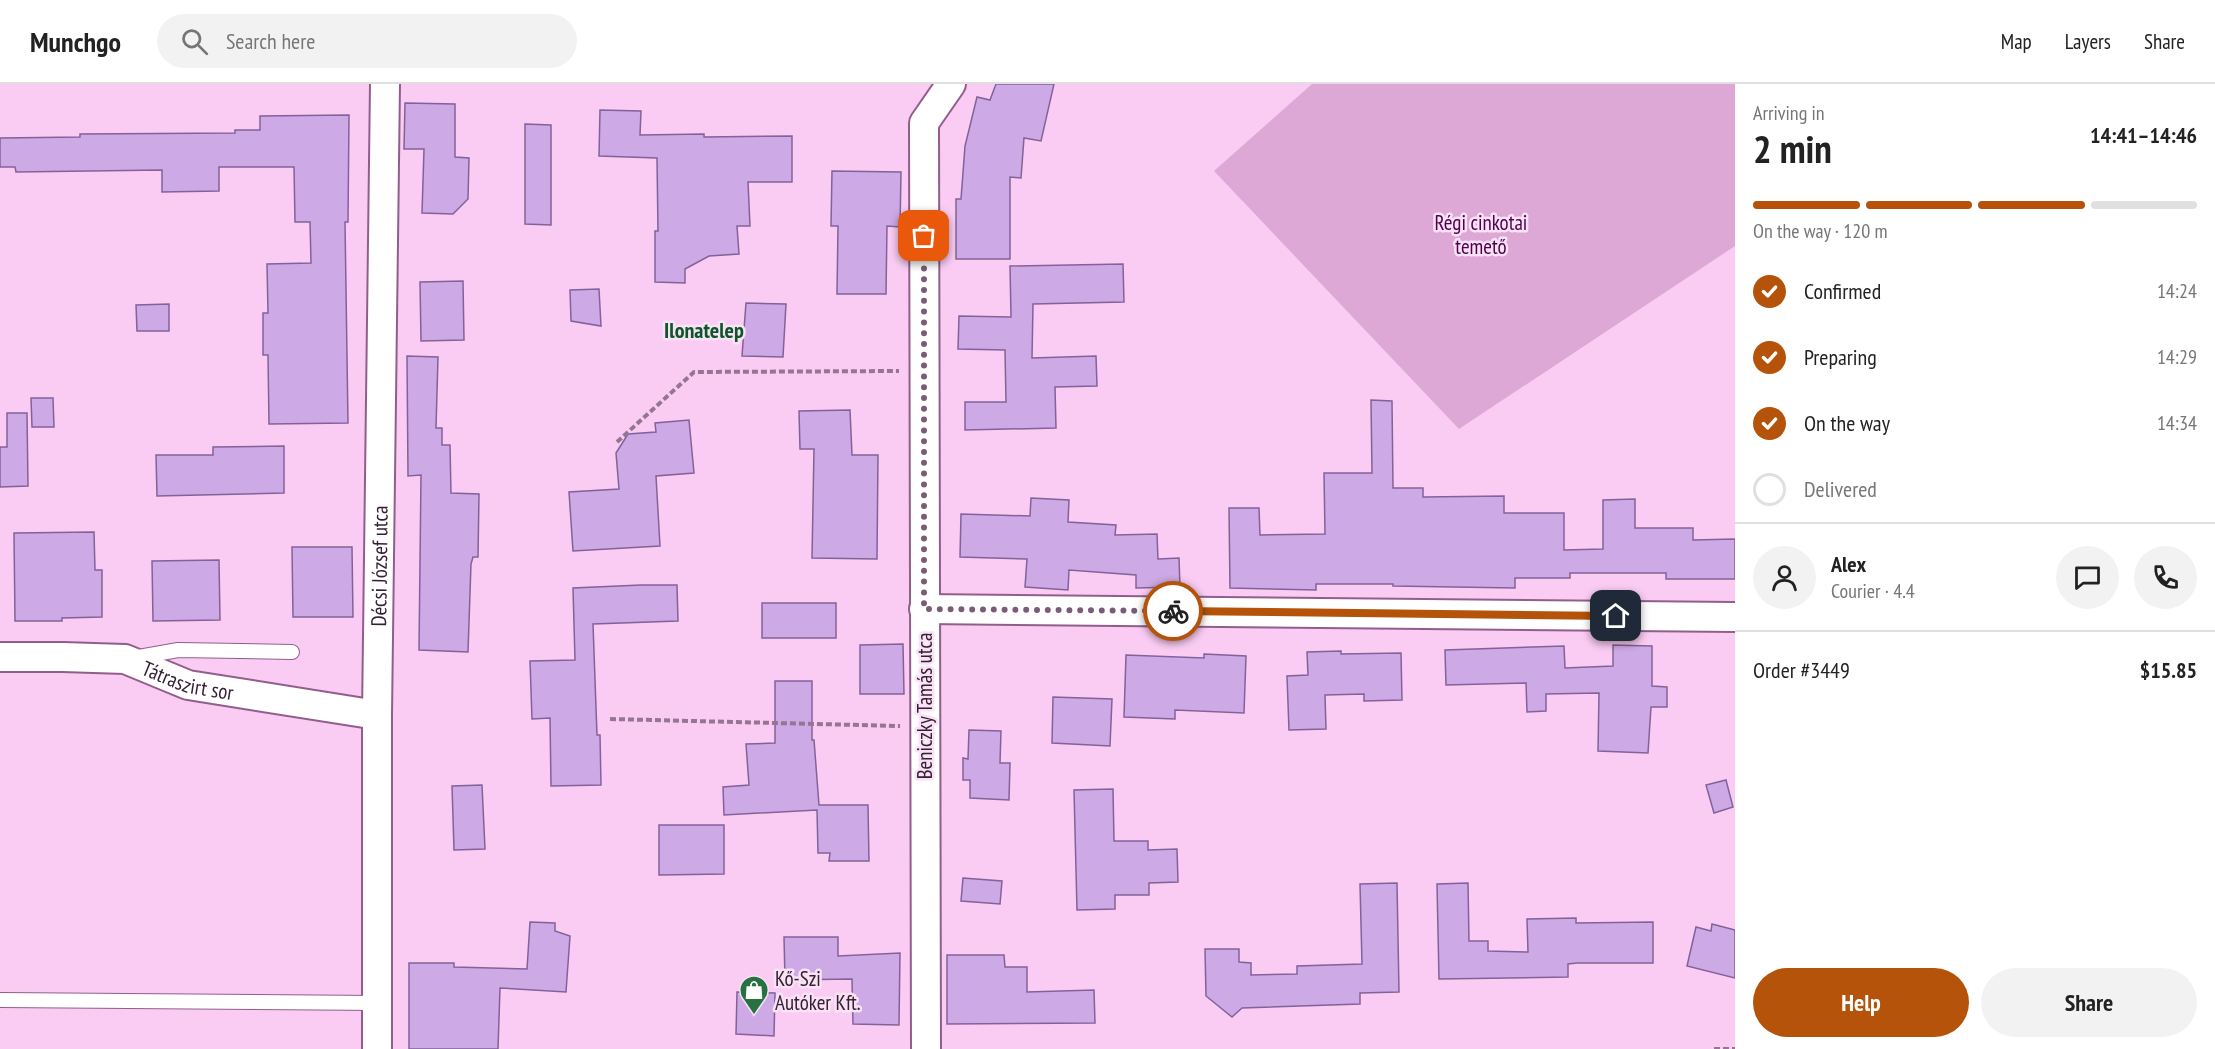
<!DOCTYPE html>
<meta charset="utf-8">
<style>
:root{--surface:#fff;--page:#f2f2f2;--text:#222;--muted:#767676;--line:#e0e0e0;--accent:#b45309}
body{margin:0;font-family:"PT Sans Narrow",sans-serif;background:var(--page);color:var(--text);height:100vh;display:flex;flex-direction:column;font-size:22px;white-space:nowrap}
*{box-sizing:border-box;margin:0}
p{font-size:20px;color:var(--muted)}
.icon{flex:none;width:33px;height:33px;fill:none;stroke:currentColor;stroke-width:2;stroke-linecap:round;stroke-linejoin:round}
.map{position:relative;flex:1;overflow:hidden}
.panel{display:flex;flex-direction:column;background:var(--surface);width:480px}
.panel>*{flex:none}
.pin{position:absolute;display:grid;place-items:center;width:51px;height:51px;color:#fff;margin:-26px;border-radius:12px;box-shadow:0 3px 9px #0006}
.courier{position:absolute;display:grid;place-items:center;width:60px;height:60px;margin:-30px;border:4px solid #b45309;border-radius:50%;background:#fff;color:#222;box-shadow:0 2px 8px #0007}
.headline em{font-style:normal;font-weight:800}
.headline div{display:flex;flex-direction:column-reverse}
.headline{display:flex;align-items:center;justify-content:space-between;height:102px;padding:0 18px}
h1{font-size:39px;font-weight:800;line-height:45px}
.bar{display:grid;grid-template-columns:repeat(4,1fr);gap:9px 6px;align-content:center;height:72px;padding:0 18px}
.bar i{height:8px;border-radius:4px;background:var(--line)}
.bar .active{background:var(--accent)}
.bar p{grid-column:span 4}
.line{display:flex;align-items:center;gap:15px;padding:0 18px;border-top:2px solid var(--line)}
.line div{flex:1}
.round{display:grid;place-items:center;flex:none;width:63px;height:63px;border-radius:32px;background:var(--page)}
ol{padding:0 18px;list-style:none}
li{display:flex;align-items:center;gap:18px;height:66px}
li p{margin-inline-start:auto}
li .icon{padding:6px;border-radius:50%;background:var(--accent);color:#fff;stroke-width:4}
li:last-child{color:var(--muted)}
li i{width:33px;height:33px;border:3px solid var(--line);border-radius:50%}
.primary-button{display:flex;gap:12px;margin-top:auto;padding:12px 18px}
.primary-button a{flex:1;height:69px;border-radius:36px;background:var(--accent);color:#fff;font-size:24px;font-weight:800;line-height:69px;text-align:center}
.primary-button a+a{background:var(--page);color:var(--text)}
header{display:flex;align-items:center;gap:36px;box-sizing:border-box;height:84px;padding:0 30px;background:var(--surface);border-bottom:2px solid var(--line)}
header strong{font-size:28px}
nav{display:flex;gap:33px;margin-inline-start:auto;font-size:21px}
.search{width:420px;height:54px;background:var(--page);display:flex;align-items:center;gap:15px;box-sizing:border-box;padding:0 21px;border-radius:33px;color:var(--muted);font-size:22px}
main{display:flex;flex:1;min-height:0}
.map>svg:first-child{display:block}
.green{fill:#dda7d6}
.building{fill:#cda9e5;stroke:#836299;stroke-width:1.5}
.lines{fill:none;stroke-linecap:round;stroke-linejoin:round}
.lane-casing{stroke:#915e8b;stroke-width:16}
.street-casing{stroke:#915e8b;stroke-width:32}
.path{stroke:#967592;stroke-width:4;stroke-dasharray:6 3;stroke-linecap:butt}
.lane{stroke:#fff;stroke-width:14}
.street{stroke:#fff;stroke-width:28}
.done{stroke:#7a5c76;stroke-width:6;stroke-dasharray:0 10.8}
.route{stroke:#b45309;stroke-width:8}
.labels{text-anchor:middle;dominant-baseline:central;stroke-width:5;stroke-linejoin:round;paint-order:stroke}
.park-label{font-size:21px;fill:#50004c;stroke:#f9e2f6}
.street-label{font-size:21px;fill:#352033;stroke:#f9e2f6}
.poi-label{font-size:21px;fill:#352033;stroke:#f9e2f6;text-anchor:start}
.neighbourhood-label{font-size:22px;font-weight:bold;fill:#0c5629;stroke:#f9e2f6}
</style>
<header>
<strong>Munchgo</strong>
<div class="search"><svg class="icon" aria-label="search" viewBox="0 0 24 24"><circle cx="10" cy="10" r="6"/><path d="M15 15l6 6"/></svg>Search here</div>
<nav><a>Map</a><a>Layers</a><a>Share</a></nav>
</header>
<main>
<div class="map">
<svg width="1735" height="965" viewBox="0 0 1735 965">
<rect width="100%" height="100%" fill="#faccf3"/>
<path class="green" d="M 1312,0 L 1735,0 L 1735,162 L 1459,345 L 1214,87 Z"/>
<g class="building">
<path d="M 996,0 L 1054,0 L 1041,57 L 1024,54 L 1021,94 L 1010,93 L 1010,175 L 956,175 L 956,115 L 961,115 L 965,62 L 977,13 L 990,16 Z"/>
<path d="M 405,19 L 455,20 L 455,73 L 469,74 L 468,115 L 453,130 L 422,129 L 424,65 L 404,65 Z"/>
<path d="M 600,26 L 641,27 L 640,51 L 704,50 L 704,53 L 792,52 L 792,98 L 748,98 L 750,142 L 737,142 L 739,170 L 709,172 L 685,185 L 685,199 L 655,198 L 655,147 L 658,147 L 657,74 L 599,72 Z"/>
<path d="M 349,31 L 348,138 L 345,138 L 348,339 L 269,340 L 268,271 L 263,271 L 263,229 L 268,229 L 267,180 L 311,179 L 310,138 L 295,138 L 294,83 L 219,83 L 219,107 L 162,108 L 162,86 L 16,88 L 15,83 L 0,83 L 0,54 L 80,53 L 80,50 L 235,49 L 235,46 L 260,46 L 260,32 Z"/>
<path d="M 525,40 L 551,41 L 551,141 L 525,140 Z"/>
<path d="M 832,87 L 901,88 L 900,143 L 887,142 L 886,210 L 837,210 L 838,142 L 831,142 Z"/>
<path d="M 1123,180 L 1124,218 L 1033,220 L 1032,274 L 1096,272 L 1097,302 L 1055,303 L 1056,344 L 965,346 L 965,318 L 1006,318 L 1005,266 L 958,265 L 959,232 L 1011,233 L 1010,182 Z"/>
<path d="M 463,197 L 464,256 L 421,257 L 420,198 Z"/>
<path d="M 599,205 L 601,242 L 571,237 L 570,206 Z"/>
<path d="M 746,219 L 786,220 L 783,273 L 742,272 Z"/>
<path d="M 169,220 L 169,247 L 137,247 L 136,221 Z"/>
<path d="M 407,272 L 438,273 L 436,344 L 442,344 L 442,361 L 450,361 L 451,409 L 479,410 L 478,473 L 473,473 L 471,480 L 468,568 L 419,566 L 421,391 L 408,392 Z"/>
<path d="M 31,314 L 53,314 L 54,343 L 32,343 Z"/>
<path d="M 1371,316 L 1392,317 L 1393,404 L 1423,404 L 1423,413 L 1504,412 L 1504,429 L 1564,429 L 1564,466 L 1603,465 L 1603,416 L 1635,415 L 1635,444 L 1693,444 L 1693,456 L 1735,455 L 1735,495 L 1666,495 L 1666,489 L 1570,489 L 1570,494 L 1515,494 L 1515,504 L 1393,502 L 1393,500 L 1316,500 L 1316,506 L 1230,504 L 1229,424 L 1259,424 L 1260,451 L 1325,450 L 1324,389 L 1372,389 Z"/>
<path d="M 850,326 L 852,371 L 878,371 L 877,475 L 812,474 L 814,365 L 800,365 L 799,327 Z"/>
<path d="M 7,329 L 27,329 L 28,402 L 0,403 L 0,363 L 7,363 Z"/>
<path d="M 689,336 L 694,389 L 656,392 L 660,462 L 573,467 L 569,408 L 619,405 L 616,369 L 628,350 L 656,348 L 655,339 Z"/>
<path d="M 284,362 L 284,409 L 157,412 L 156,371 L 213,371 L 213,363 Z"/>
<path d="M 1031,414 L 1069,416 L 1068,438 L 1116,441 L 1115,451 L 1157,450 L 1158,475 L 1179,474 L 1180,503 L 1136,504 L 1136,491 L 1069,486 L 1068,506 L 1025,503 L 1027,475 L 960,473 L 961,430 L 1030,432 Z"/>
<path d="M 94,448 L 95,486 L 102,486 L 102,533 L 62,534 L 62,537 L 15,537 L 14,449 Z"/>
<path d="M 292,463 L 352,463 L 353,533 L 293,533 Z"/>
<path d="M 219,476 L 220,536 L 153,537 L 152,477 Z"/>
<path d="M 641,501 L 677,501 L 678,537 L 593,540 L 597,651 L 600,651 L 601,701 L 551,702 L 550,634 L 532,635 L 530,577 L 575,576 L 573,504 Z"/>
<rect x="762" y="519" width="74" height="35"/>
<path d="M 903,560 L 904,610 L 860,610 L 860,561 Z"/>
<path d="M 1613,561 L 1652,562 L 1652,602 L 1667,603 L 1667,623 L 1651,623 L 1648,669 L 1598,667 L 1599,609 L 1546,610 L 1546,627 L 1527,628 L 1526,599 L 1446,601 L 1445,566 L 1564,562 L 1565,584 L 1613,582 Z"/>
<path d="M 1341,567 L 1341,570 L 1401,569 L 1402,616 L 1364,617 L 1364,610 L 1325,611 L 1326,645 L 1289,646 L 1287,592 L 1308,591 L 1307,568 Z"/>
<path d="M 1204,570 L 1246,572 L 1244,629 L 1175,626 L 1175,635 L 1124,633 L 1126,571 L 1204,574 Z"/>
<path d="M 775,597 L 812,597 L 812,656 L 814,656 L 819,721 L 868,721 L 869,777 L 829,777 L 830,769 L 818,769 L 817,726 L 724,731 L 723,703 L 749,701 L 746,660 L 775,659 Z"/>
<path d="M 1053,613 L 1112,615 L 1110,662 L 1052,659 Z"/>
<path d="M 969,646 L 1001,647 L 1000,679 L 1010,679 L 1009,716 L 970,714 L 970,696 L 963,696 L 963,674 L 968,675 Z"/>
<path d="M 1726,696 L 1733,723 L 1714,729 L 1706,701 Z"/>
<path d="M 482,701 L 485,765 L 454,766 L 452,702 Z"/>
<path d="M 1113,705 L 1114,757 L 1148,757 L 1148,766 L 1177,765 L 1178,798 L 1149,799 L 1149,811 L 1115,811 L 1115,825 L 1077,826 L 1074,706 Z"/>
<path d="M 659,741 L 724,741 L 724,790 L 659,791 Z"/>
<path d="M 963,794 L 1002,797 L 1000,820 L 961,817 Z"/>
<path d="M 1397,799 L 1399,908 L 1360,909 L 1360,920 L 1242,924 L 1232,933 L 1206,912 L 1205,865 L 1239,865 L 1239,878 L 1251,879 L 1251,891 L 1297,890 L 1297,882 L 1362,880 L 1360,800 Z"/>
<path d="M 1468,799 L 1469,857 L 1488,857 L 1488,867 L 1528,868 L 1527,835 L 1576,834 L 1576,839 L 1653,838 L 1653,879 L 1577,879 L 1568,880 L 1568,893 L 1439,895 L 1437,800 Z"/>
<path d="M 530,838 L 555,839 L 555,847 L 570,852 L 566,908 L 500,904 L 498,965 L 409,965 L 409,879 L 454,879 L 454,883 L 527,885 Z"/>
<path d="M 1712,840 L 1735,846 L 1735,894 L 1687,882 L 1696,843 L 1711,847 Z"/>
<path d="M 784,853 L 838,853 L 838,872 L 900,869 L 899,941 L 853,940 L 852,895 L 785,896 Z"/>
<path d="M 947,871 L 1004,871 L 1005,883 L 1027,883 L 1027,908 L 1094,906 L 1095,939 L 947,940 Z"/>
<path d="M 737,908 L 775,909 L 774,952 L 736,950 Z"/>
</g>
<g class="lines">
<g class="lane-casing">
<g id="lane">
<path d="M 133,574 L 178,566 L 292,568"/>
<path d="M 0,916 L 377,919"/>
</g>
</g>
<g class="street-casing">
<g id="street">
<path d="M 924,525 L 1735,533"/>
<path id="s1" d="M 0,573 L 63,573 L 125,575 L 188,601 L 377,631"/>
<path id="s2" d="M 377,965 L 377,631 L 385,0"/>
<path d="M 926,965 L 924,39 L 951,0"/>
</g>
</g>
<g class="path">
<path d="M 617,358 L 694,288 L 899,287"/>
<path d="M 610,635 L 900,642"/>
<path d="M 1714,965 L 1735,965"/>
</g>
<use href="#lane" class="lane"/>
<use href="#street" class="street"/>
</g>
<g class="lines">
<path class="done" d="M 924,152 L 924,525 L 1173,527"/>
<path class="route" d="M 1173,527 L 1616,532"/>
</g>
<defs>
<g id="shop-pin" transform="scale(1.5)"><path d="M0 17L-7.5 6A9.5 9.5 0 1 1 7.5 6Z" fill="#277240" stroke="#f9e2f6"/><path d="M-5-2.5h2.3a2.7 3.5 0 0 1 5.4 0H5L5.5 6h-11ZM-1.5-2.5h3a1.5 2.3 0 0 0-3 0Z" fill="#fff"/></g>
</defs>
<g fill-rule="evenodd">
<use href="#shop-pin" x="754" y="906"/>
</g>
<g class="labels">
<g class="park-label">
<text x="1481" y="138">Régi cinkotai<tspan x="1481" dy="24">temető</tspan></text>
</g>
<g class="street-label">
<text stroke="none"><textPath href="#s2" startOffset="483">Décsi József utca</textPath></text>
<text stroke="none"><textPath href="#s1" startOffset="192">Tátraszirt sor</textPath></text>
<text transform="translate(924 622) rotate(-90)">Beniczky Tamás utca</text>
</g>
<g class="poi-label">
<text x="775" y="894">Kő-Szi<tspan x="775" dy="24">Autóker Kft.</tspan></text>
</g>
<g class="neighbourhood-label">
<text x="704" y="246">Ilonatelep</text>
</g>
</g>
</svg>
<div class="pin" style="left:924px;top:152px;background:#ea580c"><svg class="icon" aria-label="bag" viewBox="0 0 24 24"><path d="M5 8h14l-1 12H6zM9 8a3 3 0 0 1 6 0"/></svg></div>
<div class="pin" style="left:1616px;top:532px;background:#1f2937"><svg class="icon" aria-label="home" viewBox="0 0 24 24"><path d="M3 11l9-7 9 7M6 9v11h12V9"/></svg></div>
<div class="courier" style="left:1173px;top:527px"><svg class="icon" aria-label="bike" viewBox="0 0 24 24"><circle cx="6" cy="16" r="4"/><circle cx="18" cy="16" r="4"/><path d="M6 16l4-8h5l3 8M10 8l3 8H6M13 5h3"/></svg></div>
</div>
<section class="panel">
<div class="headline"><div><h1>2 min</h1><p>Arriving in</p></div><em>14:41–14:46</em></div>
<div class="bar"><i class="active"></i><i class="active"></i><i class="active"></i><i></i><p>On the way · 120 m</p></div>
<ol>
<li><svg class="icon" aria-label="check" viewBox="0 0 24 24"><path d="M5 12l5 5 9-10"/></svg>Confirmed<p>14:24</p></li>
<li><svg class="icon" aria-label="check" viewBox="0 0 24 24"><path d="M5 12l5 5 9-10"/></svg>Preparing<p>14:29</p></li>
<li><svg class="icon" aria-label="check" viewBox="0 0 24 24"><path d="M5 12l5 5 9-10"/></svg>On the way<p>14:34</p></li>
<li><i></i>Delivered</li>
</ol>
<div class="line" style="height:108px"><a class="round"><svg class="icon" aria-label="person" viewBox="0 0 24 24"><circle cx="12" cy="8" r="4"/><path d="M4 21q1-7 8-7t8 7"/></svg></a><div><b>Alex</b><p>Courier · 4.4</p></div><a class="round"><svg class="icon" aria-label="chat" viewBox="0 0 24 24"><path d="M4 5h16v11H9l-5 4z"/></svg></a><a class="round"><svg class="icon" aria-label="phone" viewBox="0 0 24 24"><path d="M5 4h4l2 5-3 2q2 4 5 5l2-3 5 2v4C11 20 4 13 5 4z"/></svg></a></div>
<div class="line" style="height:78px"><div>Order #3449</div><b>$15.85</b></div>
<div class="primary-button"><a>Help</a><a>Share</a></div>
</section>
</main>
